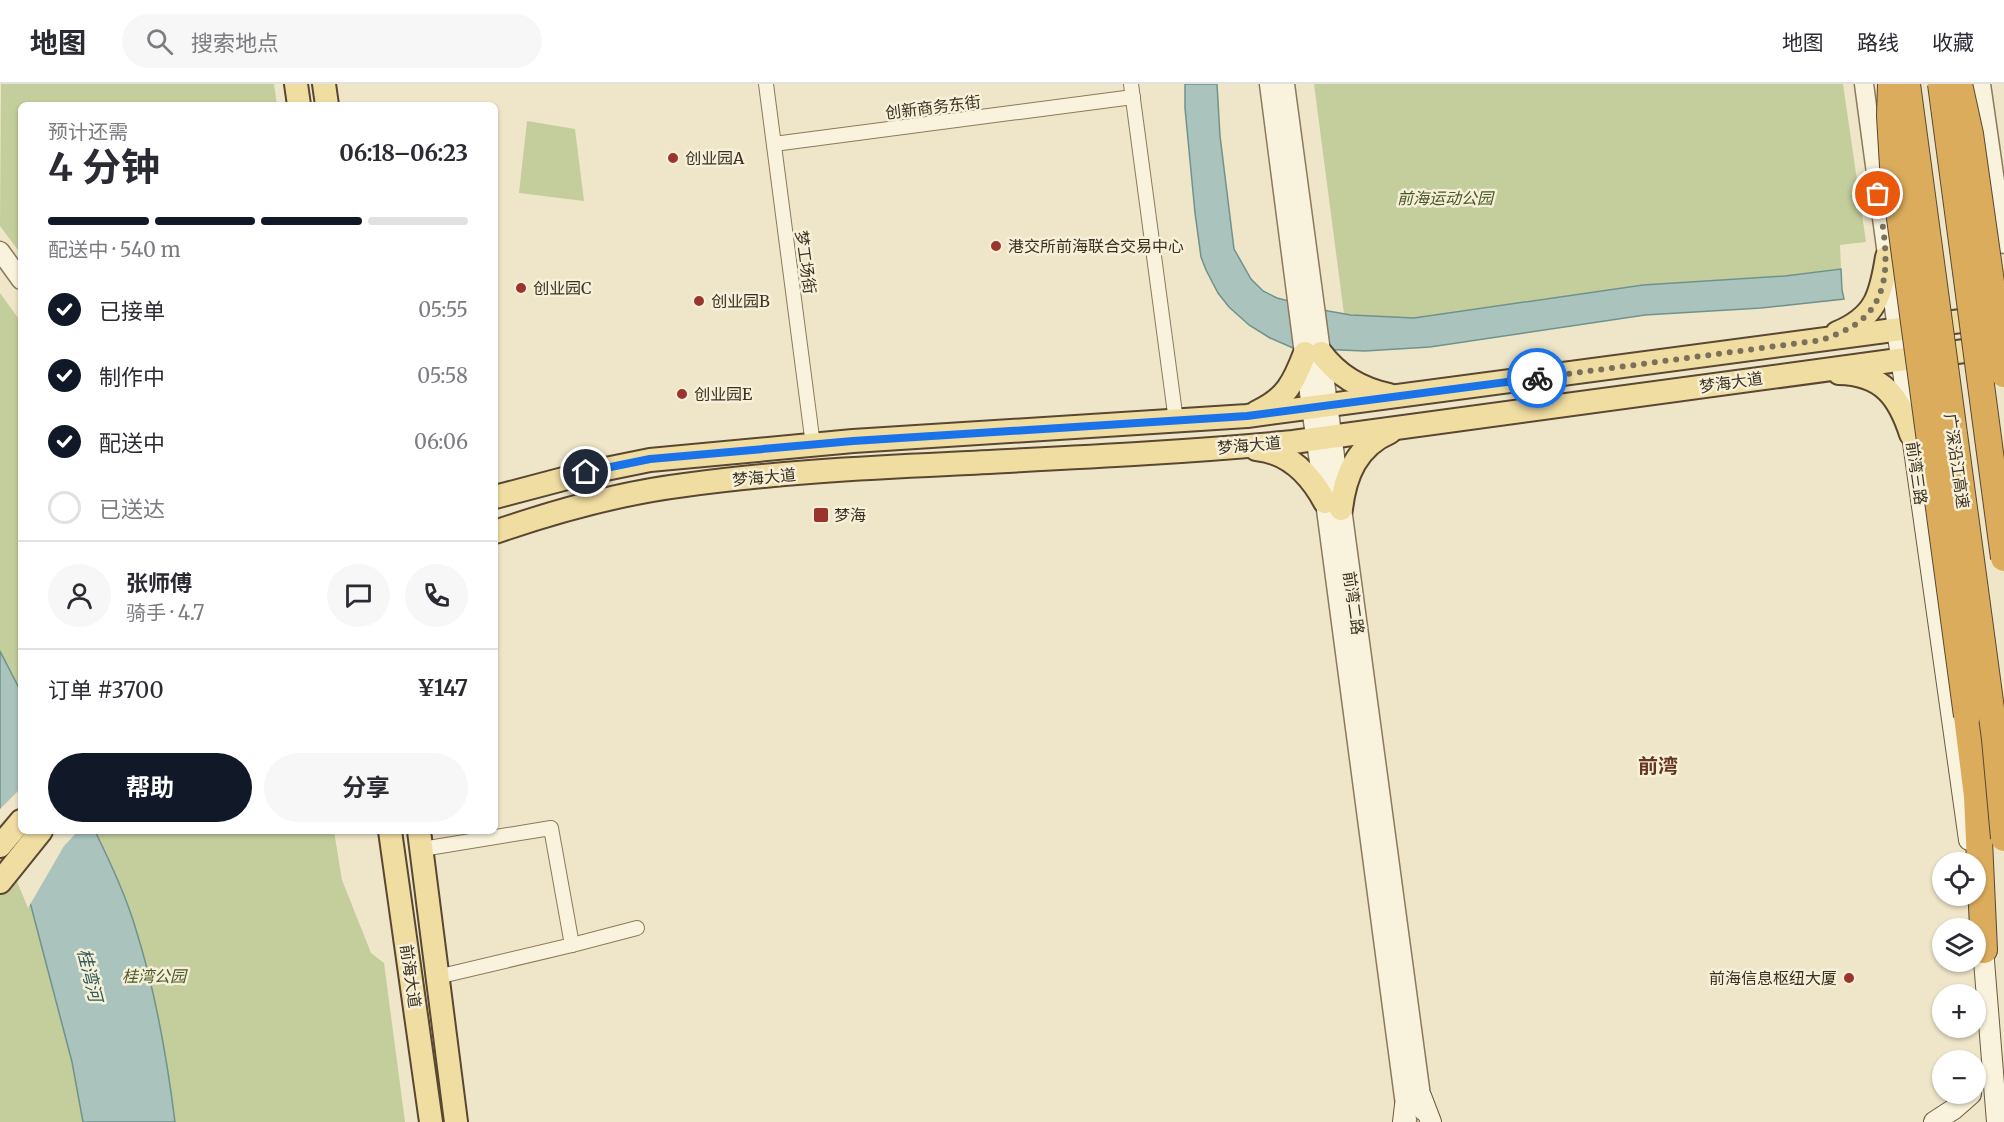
<!DOCTYPE html>
<html lang="zh">
<meta charset="utf-8">
<style>
:root{--surface:#fff;--page:#f7f7f7;--text:#2b2b33;--muted:#7c7c81;--line:#e1e1e2;--accent:#111827}
body{margin:0;font-family:Merriweather,"Noto Sans SC",serif;background:var(--page);color:var(--text);height:100vh;display:flex;flex-direction:column;font-size:22px;white-space:nowrap}
*{box-sizing:border-box;margin:0}
p{font-size:20px;color:var(--muted)}
.icon{flex:none;width:33px;height:33px;fill:none;stroke:currentColor;stroke-width:2;stroke-linecap:round;stroke-linejoin:round}
.map{position:relative;flex:1;overflow:hidden}
.details{position:absolute;left:18px;top:18px;width:480px;height:732px;display:flex;flex-direction:column;background:var(--surface);border-radius:9px;box-shadow:0 2px 4px #0004}
.details>*{flex:none}
.tools{position:absolute;left:1932px;top:768px;display:grid;gap:12px}
.tools a{display:grid;place-items:center;width:54px;height:54px;border-radius:50%;background:var(--surface);box-shadow:0 2px 4px #0004;font-size:30px}
.pin{position:absolute;display:grid;place-items:center;width:51px;height:51px;color:#fff;margin:-26px;border:3px solid #fff;border-radius:50%;box-shadow:0 2px 6px #0007}
.courier{position:absolute;display:grid;place-items:center;width:60px;height:60px;margin:-30px;border:4px solid #1a73e8;border-radius:50%;background:#fff;color:#222;box-shadow:0 2px 8px #0007}
.head em{font-style:normal;font-weight:700}
.head div{display:flex;flex-direction:column-reverse}
.head{display:flex;align-items:center;justify-content:space-between;height:102px;padding:0 30px}
h1{font-size:39px;font-weight:700;line-height:45px}
.bar{display:grid;grid-template-columns:repeat(4,1fr);gap:9px 6px;align-content:center;height:72px;padding:0 30px}
.bar i{height:8px;border-radius:4px;background:var(--line)}
.bar .active{background:var(--accent)}
.bar p{grid-column:span 4}
.line{display:flex;align-items:center;gap:15px;padding:0 30px;border-top:2px solid var(--line)}
.line div{flex:1}
.round{display:grid;place-items:center;flex:none;width:63px;height:63px;border-radius:32px;background:var(--page)}
ol{padding:0 30px;list-style:none}
li{display:flex;align-items:center;gap:18px;height:66px}
li p{margin-inline-start:auto}
li .icon{padding:6px;border-radius:50%;background:var(--accent);color:#fff;stroke-width:4}
li:last-child{color:var(--muted)}
li i{width:33px;height:33px;border:3px solid var(--line);border-radius:50%}
.primary-button{display:flex;gap:12px;margin-top:auto;padding:12px 30px}
.primary-button a{flex:1;height:69px;border-radius:36px;background:var(--accent);color:#fff;font-size:24px;font-weight:700;line-height:69px;text-align:center}
.primary-button a+a{background:var(--page);color:var(--text)}
header{display:flex;align-items:center;gap:36px;box-sizing:border-box;height:84px;padding:0 30px;background:var(--surface);border-bottom:2px solid var(--line)}
header strong{font-size:28px}
nav{display:flex;gap:33px;margin-inline-start:auto;font-size:21px}
.search{width:420px;height:54px;background:var(--page);display:flex;align-items:center;gap:15px;box-sizing:border-box;padding:0 21px;border-radius:33px;color:var(--muted);font-size:22px}
.map>svg:first-child{display:block}
.green{fill:#c4cd9c}
.water{fill:#aac3bd;stroke:#70928c;stroke-width:1.5}
.pier{fill:#efe6c9}
.lines{fill:none;stroke-linecap:round;stroke-linejoin:round}
.minor-casing{stroke:#8b795d;stroke-width:16}
.tertiary-casing{stroke:#8b795d;stroke-width:21}
.secondary-casing{stroke:#6d5a40;stroke-width:22}
.primary-casing{stroke:#594731;stroke-width:26}
.motorway-casing{stroke:#594731;stroke-width:28}
.minor{stroke:#f9f2dd;stroke-width:14}
.tertiary{stroke:#f9f2dd;stroke-width:18}
.secondary{stroke:#f9f2dd;stroke-width:20}
.primary{stroke:#f0dda2;stroke-width:22}
.motorway{stroke:#dbac5c;stroke-width:26}
.motorway-bridge-casing{stroke:#594731;stroke-width:28;stroke-linecap:butt}
.motorway-bridge{stroke:#dbac5c;stroke-width:26}
.done{stroke:#7b705c;stroke-width:6;stroke-dasharray:0 10.8}
.route{stroke:#1a73e8;stroke-width:8}
.poi-dot{fill:#9a352e;stroke:#f6f0d9;stroke-width:2}
.labels{text-anchor:middle;dominant-baseline:central;stroke-width:5;stroke-linejoin:round;paint-order:stroke}
.street-label{font-size:16px;fill:#3c3021;stroke:#f6f0d9}
.poi-label{font-size:16px;fill:#3c3021;stroke:#f6f0d9;text-anchor:start}
.park-label{font-size:16px;font-style:italic;fill:#485828;stroke:#f6f0d9}
.water-label{font-size:18px;font-style:italic;fill:#305b5b;stroke:#f6f0d9}
.quarter-label{font-size:20px;font-weight:bold;fill:#683520;stroke:#f6f0d9}
</style>
<header>
<strong>地图</strong>
<div class="search"><svg class="icon" aria-label="search" viewBox="0 0 24 24"><circle cx="10" cy="10" r="6"/><path d="M15 15l6 6"/></svg>搜索地点</div>
<nav><a>地图</a><a>路线</a><a>收藏</a></nav>
</header>
<div class="map">
<svg width="2004" height="1038" viewBox="0 0 2004 1038">
<rect width="100%" height="100%" fill="#efe6c9"/>
<g class="green">
<path d="M 1,0 L 274,0 L 277,21 L 21,21 L 21,170 L 0,142 Z"/>
<path d="M 1314,0 L 1843,0 L 1866,158 L 1840,161 L 1841,185 L 1785,192 L 1643,201 L 1414,234 L 1388,234 L 1344,230 Z"/>
<path d="M 527,37 L 575,45 L 584,117 L 519,109 Z"/>
<path d="M 0,209 L 21,238 L 21,747 L 334,747 L 342,796 L 371,869 L 384,879 L 405,1038 L 0,1038 Z"/>
</g>
<g class="water">
<path d="M 1185,0 L 1217,0 L 1220,52 L 1234,165 L 1251,195 L 1263,207 L 1277,214 L 1328,227 L 1351,231 L 1414,234 L 1643,201 L 1785,192 L 1841,185 L 1842,206 L 1844,215 L 1761,224 L 1645,231 L 1430,263 L 1365,267 L 1293,264 L 1270,254 L 1249,241 L 1229,223 L 1218,209 L 1206,186 L 1201,173 L 1195,129 L 1185,24 Z"/>
<path d="M 0,567 L 21,608 L 21,747 L 95,747 C 111,780 127,814 137,849 C 156,910 167,974 175,1038 L 83,1038 L 72,978 L 31,822 L 0,748 Z"/>
</g>
<path class="pier" d="M 21,704 L 21,747 L 78,747 L 64,762 L 28,824 L 0,756 L 0,725 Z"/>
<g class="lines">
<g class="minor-casing">
<g id="minor">
<path d="M 766,0 L 813,361"/>
<path d="M 1131,0 L 1176,337"/>
<path d="M 774,60 L 1133,13"/>
<path d="M 422,765 L 551,744 L 572,861 L 437,893"/>
<path d="M 572,861 L 637,844"/>
</g>
</g>
<g class="tertiary-casing">
<g id="tertiary">
<path d="M 1269,0 L 1311,324 L 1325,418 L 1407,1036"/>
<path d="M 1285,0 L 1423,1027"/>
<path d="M 1864,0 L 1897,245"/>
<path d="M 1981,0 L 2004,160"/>
<path d="M 0,167 L 21,196"/>
</g>
</g>
<g class="secondary-casing">
<g id="secondary">
<path d="M 1897,245 L 1969,756"/>
<path d="M 1982,852 L 1997,1038"/>
<path d="M 1421,1012 L 1431,1038"/>
<path d="M 1403,1038 L 1405,1021"/>
<path d="M 1934,1038 L 1954,1025 L 1971,1010"/>
</g>
</g>
<g class="primary-casing">
<g id="primary">
<path d="M 296,0 L 299,21"/>
<path d="M 324,0 L 327,21"/>
<path d="M 1837,249 C 1876,233 1881,211 1887,173"/>
<path d="M 1321,269 C 1338,292 1361,305 1389,311"/>
<path d="M 1839,289 C 1883,290 1899,313 1911,350"/>
<path d="M 1257,328 C 1286,315 1294,298 1305,269"/>
<path d="M 1256,365 C 1289,368 1310,390 1325,418"/>
<path d="M 495,413 L 586,389 L 650,376 L 853,357 L 1247,332 L 1991,233"/>
<path d="M 1341,425 C 1345,391 1357,362 1390,348"/>
<path d="M 495,448 C 556,427 620,409 685,401 C 772,389 860,384 948,380 C 1063,374 1178,369 1293,358 L 1994,263"/>
<path d="M 390,747 L 431,1038"/>
<path d="M 419,747 L 456,1038"/>
<path d="M 0,762 L 21,737"/>
<path d="M 0,798 L 41,747"/>
</g>
</g>
<g class="motorway-casing">
<path id="motorway" d="M 1967,632 L 1977,712 L 1984,866"/>
</g>
<use href="#minor" class="minor"/>
<use href="#tertiary" class="tertiary"/>
<use href="#secondary" class="secondary"/>
<use href="#primary" class="primary"/>
<use href="#motorway" class="motorway"/>
<g class="motorway-bridge-casing">
<g id="motorway-bridge">
<path d="M 1891,0 L 1890,32 L 1893,82 L 1967,632"/>
<path d="M 1907,0 L 1995,655 L 2004,754"/>
<path d="M 1941,0 L 2004,474"/>
<path d="M 1959,0 L 1970,50 L 2004,290"/>
</g>
</g>
<use href="#motorway-bridge" class="motorway-bridge"/>
</g>
<g class="lines">
<path class="done" d="M 1537,294 L 1822,256 C 1834,251 1846,247 1856,240 C 1899,210 1884,154 1878,110"/>
<path class="route" d="M 586,388 L 650,375 L 853,357 L 1247,332 L 1537,294"/>
</g>
<g class="poi-dot">
<circle cx="673" cy="74" r="6"/>
<circle cx="996" cy="162" r="6"/>
<circle cx="521" cy="204" r="6"/>
<circle cx="699" cy="217" r="6"/>
<circle cx="682" cy="310" r="6"/>
<rect x="813" y="423" width="16" height="16" rx="3"/>
<circle cx="1849" cy="894" r="6"/>
</g>
<g class="labels">
<g class="street-label">
<text transform="translate(933 23) rotate(-7)">创新商务东街</text>
<text transform="translate(806 178) rotate(82)">梦工场街</text>
<text transform="translate(1731 298) rotate(-8)">梦海大道</text>
<text transform="translate(1249 361) rotate(-5)">梦海大道</text>
<text transform="translate(1957 377) rotate(82)">广深沿江高速</text>
<text transform="translate(1917 389) rotate(82)">前湾三路</text>
<text transform="translate(764 393) rotate(-5)">梦海大道</text>
<text transform="translate(1354 519) rotate(82)">前湾二路</text>
<text transform="translate(411 892) rotate(82)">前海大道</text>
</g>
<g class="poi-label">
<text x="685" y="74">创业园A</text>
<text x="1008" y="162">港交所前海联合交易中心</text>
<text x="533" y="204">创业园C</text>
<text x="711" y="217">创业园B</text>
<text x="694" y="310">创业园E</text>
<text x="834" y="431">梦海</text>
<text x="1837" y="894" text-anchor="end">前海信息枢纽大厦</text>
</g>
<g class="park-label">
<text x="1445" y="114">前海运动公园</text>
<text x="154" y="892">桂湾公园</text>
</g>
<g class="water-label">
<text transform="translate(90 891) rotate(76)">桂湾河</text>
</g>
<g class="quarter-label">
<text x="1658" y="681">前湾</text>
</g>
</g>
</svg>
<div class="tools">
<a><svg class="icon" aria-label="locate" viewBox="0 0 24 24"><circle cx="12" cy="12" r="6"/><path d="M12 2v4M12 18v4M2 12h4M18 12h4"/></svg></a>
<a><svg class="icon" aria-label="layers" viewBox="0 0 24 24"><path d="M12 4l9 5-9 5-9-5zM3 14l9 5 9-5"/></svg></a>
<a>+</a>
<a>−</a>
</div>
<div class="pin" style="left:1878px;top:110px;background:#ea580c"><svg class="icon" aria-label="bag" viewBox="0 0 24 24"><path d="M5 8h14l-1 12H6zM9 8a3 3 0 0 1 6 0"/></svg></div>
<div class="pin" style="left:586px;top:388px;background:#1f2937"><svg class="icon" aria-label="home" viewBox="0 0 24 24"><path d="M3 11l9-7 9 7M6 9v11h12V9"/></svg></div>
<div class="courier" style="left:1537px;top:294px"><svg class="icon" aria-label="bike" viewBox="0 0 24 24"><circle cx="6" cy="16" r="4"/><circle cx="18" cy="16" r="4"/><path d="M6 16l4-8h5l3 8M10 8l3 8H6M13 5h3"/></svg></div>
<section class="details">
<div class="head"><div><h1>4 分钟</h1><p>预计还需</p></div><em>06:18–06:23</em></div>
<div class="bar"><i class="active"></i><i class="active"></i><i class="active"></i><i></i><p>配送中 · 540 m</p></div>
<ol>
<li><svg class="icon" aria-label="check" viewBox="0 0 24 24"><path d="M5 12l5 5 9-10"/></svg>已接单<p>05:55</p></li>
<li><svg class="icon" aria-label="check" viewBox="0 0 24 24"><path d="M5 12l5 5 9-10"/></svg>制作中<p>05:58</p></li>
<li><svg class="icon" aria-label="check" viewBox="0 0 24 24"><path d="M5 12l5 5 9-10"/></svg>配送中<p>06:06</p></li>
<li><i></i>已送达</li>
</ol>
<div class="line" style="height:108px"><a class="round"><svg class="icon" aria-label="person" viewBox="0 0 24 24"><circle cx="12" cy="8" r="4"/><path d="M4 21q1-7 8-7t8 7"/></svg></a><div><b>张师傅</b><p>骑手 · 4.7</p></div><a class="round"><svg class="icon" aria-label="chat" viewBox="0 0 24 24"><path d="M4 5h16v11H9l-5 4z"/></svg></a><a class="round"><svg class="icon" aria-label="phone" viewBox="0 0 24 24"><path d="M5 4h4l2 5-3 2q2 4 5 5l2-3 5 2v4C11 20 4 13 5 4z"/></svg></a></div>
<div class="line" style="height:78px"><div>订单 #3700</div><b>¥147</b></div>
<div class="primary-button"><a>帮助</a><a>分享</a></div>
</section>
</div>
